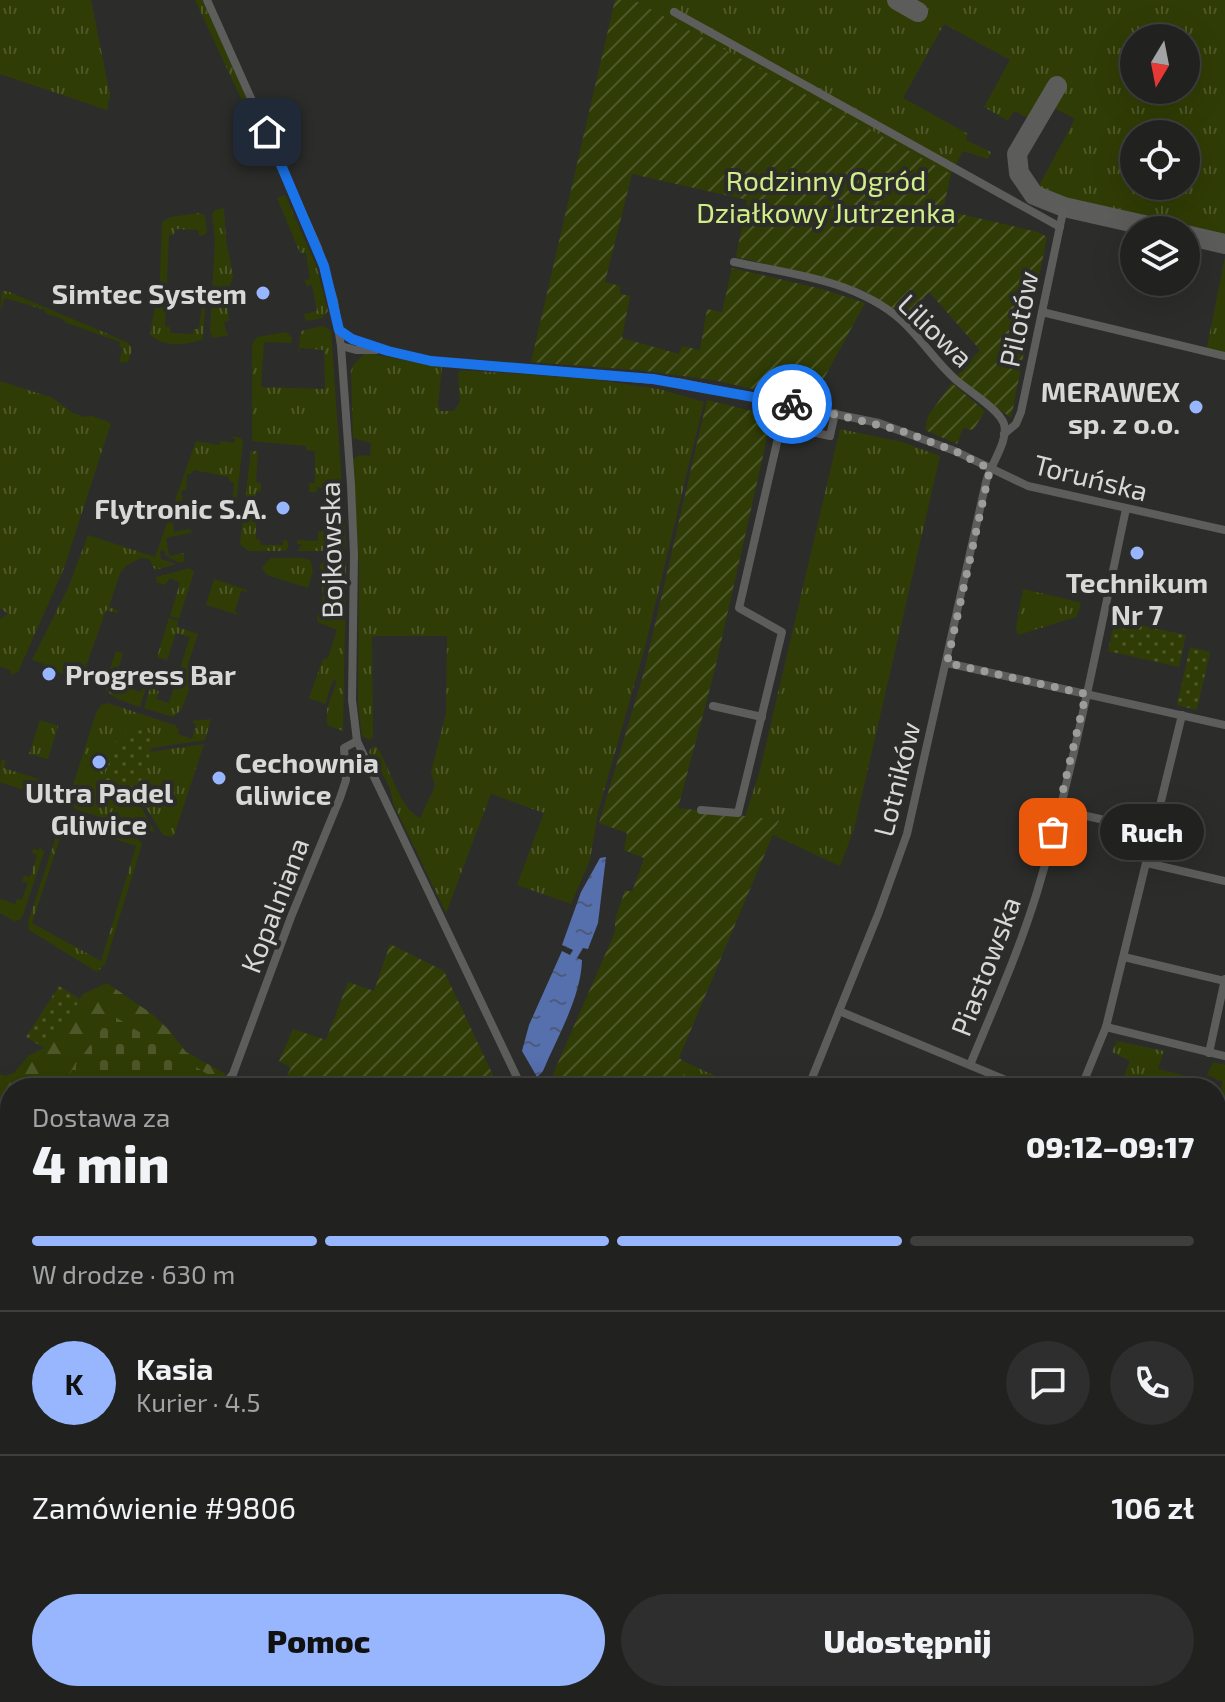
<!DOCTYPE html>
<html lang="pl">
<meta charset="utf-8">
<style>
:root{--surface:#212120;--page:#2d2e2d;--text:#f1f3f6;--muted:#a2a3a5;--line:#3e3e3e;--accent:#97b6fd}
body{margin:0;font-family:"Exo 2",sans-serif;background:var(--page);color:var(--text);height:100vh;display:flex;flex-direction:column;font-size:30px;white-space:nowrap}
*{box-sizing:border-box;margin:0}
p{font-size:26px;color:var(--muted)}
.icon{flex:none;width:44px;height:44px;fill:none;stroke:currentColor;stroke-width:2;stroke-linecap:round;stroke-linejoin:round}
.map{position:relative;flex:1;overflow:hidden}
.details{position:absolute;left:0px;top:1078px;width:1226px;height:624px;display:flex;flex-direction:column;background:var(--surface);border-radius:32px 32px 0 0;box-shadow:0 8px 32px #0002,0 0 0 2px var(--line)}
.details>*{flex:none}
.needle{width:52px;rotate:190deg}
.buttons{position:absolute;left:1120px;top:24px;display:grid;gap:16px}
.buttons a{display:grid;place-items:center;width:80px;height:80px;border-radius:50%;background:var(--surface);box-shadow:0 8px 32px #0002,0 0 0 2px var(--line);font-size:40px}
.pin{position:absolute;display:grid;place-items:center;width:68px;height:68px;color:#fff;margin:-34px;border-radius:16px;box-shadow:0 4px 12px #0006}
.courier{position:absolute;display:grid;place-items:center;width:80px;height:80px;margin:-40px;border:6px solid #1a73e8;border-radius:50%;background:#fff;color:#222;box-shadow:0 2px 10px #0007}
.bubble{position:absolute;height:56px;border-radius:28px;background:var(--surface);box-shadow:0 8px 32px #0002,0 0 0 2px var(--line);font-size:26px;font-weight:800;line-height:56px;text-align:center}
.headline em{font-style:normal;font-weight:800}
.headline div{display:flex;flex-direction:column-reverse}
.headline{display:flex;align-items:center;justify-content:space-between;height:136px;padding:0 32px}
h1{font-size:52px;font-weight:800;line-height:60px}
.bar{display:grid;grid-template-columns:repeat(4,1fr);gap:12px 8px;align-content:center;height:96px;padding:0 32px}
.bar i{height:10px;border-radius:6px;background:var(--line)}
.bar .active{background:var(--accent)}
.bar p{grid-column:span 4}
.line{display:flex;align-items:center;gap:20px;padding:0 32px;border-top:2px solid var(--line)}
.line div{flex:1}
.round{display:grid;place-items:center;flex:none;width:84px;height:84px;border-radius:42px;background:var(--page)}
.button{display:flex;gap:16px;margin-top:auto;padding:16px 32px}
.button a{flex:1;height:92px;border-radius:48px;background:var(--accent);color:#111;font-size:32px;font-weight:800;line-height:92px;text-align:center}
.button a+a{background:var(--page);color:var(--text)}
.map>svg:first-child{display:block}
.grass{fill:url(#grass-tufts);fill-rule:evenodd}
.forest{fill:url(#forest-firs)}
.cemetery{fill:url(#cemetery-stones)}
.park{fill:url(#park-dots)}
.garden{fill:url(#garden-furrows)}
.water{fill:url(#water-ripples)}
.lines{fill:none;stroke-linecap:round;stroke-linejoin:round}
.taxiway{stroke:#5c5c5a;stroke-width:20}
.minor{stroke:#5d5d5c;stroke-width:8}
.major{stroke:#8c8d8b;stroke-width:10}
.done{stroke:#9c9c9a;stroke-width:8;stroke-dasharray:0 14.4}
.route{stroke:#1a73e8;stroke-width:10}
.poi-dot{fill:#97b6fd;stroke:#2c2c2a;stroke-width:3}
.labels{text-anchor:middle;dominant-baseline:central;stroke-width:8;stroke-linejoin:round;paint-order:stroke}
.park-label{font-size:28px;fill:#d0ed88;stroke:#2c2c2a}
.poi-label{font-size:28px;font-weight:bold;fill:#d8d8d7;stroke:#2c2c2a;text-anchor:end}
.street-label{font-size:28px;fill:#d8d8d7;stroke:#2c2c2a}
</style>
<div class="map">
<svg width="1225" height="1702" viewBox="0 0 1225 1702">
<defs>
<pattern id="grass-tufts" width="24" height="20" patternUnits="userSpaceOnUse" patternTransform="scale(2)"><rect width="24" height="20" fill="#303c05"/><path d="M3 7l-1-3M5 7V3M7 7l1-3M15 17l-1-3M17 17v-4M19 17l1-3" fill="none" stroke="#4d5729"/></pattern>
<pattern id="forest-firs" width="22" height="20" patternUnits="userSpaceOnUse" patternTransform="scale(2)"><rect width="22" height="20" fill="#303c05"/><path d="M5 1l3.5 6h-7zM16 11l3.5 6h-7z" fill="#4d5729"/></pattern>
<pattern id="cemetery-stones" width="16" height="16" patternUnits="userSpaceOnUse" patternTransform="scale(2)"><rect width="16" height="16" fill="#303c05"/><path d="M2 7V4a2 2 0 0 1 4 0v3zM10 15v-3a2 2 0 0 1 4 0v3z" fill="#4d5729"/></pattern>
<pattern id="park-dots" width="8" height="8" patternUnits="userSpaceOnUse" patternTransform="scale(2)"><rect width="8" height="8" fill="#303c05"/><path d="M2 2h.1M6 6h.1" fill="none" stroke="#4d5729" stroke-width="1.8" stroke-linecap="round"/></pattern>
<pattern id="garden-furrows" width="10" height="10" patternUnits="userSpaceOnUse" patternTransform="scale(2)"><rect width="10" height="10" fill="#303c05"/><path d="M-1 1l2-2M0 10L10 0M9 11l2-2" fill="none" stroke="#4d5729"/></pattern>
<pattern id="water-ripples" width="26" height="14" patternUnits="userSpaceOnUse" patternTransform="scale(2)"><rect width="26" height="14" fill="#566fad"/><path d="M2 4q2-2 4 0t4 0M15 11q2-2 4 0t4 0" fill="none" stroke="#4d5a7c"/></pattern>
</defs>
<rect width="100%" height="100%" fill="#2c2c2a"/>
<g class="grass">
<path d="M 0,0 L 91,0 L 110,95 L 107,110 L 0,74 Z"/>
<path d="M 195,0 L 202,0 L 208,12 L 281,176 L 259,137 Z"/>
<path d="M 634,0 L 1225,0 L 1225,244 L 1186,235 L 1186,230 C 1141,230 1077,212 1034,195 L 1075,119 L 1047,104 L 1036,122 L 1014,111 L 1008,121 L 984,107 L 1010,60 L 944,24 L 903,98 L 968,134 L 966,140 L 991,152 L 988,159 L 963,151 L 951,174 ZM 1134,38 L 1186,38 L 1186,90 L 1134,90 ZM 1134,134 L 1186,134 L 1186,186 L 1134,186 Z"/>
<path d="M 285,195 L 316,265 L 328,311 L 322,318 L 308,321 L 304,317 L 305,314 L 317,311 L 312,285 L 306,286 L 305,280 L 310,279 L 306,253 L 300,253 L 277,198 Z"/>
<path d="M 224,208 L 226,240 L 233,276 L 228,291 L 226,293 L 229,321 L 224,322 L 226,332 L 229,335 L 213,338 L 210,332 L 215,239 L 212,215 L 215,210 Z"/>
<path d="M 199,213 L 205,216 L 207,231 L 205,235 L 199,236 L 199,230 L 175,229 L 174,235 L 169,235 L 165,326 L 170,327 L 170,333 L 193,334 L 194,329 L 199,329 L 202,305 L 205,309 L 203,339 C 186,346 160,347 150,334 L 160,280 L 162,222 L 171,217 Z"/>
<path d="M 1225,257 L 1225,356 L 1206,352 Z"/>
<path d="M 2,291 L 7,291 L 129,343 L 132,350 L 128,362 L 119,362 L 123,348 L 119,346 L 120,342 L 64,322 L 65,320 L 45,313 L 45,310 L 5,298 L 0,311 Z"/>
<path d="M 323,326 L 331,330 L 346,545 L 339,550 L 329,551 L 328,543 L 334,543 L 334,540 L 325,540 L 323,551 L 297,551 L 302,544 L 297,544 L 297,540 L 318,541 L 318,531 L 326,531 L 326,523 L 322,520 L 331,514 L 331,491 L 317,487 L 317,492 L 309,492 L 309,483 L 315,483 L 315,451 L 306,450 L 306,446 L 252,441 L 252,344 L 257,337 L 286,332 L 292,338 L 292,343 L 264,342 L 261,387 L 325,389 L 324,350 L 300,348 L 298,354 L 301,331 Z"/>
<path d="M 366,353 L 442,367 L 438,404 L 440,411 L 454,411 L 460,402 L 458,373 L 461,370 L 591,379 L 659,389 L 704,402 L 645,647 L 598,812 L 590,860 L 571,904 L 517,885 L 544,813 L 491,794 L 446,913 L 393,803 C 391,782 378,769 369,752 L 371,748 L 376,746 C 390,766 399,809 420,818 L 435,786 L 431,772 L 446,713 L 447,636 L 372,636 L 373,737 L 370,740 L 362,736 L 358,704 L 359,565 L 353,459 L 359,455 L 370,456 L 371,443 L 353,438 L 351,371 L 353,365 Z"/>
<path d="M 0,381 L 53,398 L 73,413 L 84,417 L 92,416 L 111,423 L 64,568 L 18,672 L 11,675 L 10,670 L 0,666 L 0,619 L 8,614 L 0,608 Z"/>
<path d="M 840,429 L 902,442 L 940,456 L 854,829 L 840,866 L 773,835 L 779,820 L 745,817 L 760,770 Z"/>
<path d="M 231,436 L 241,438 L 243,442 L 235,513 L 230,515 L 226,511 L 231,512 L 234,483 L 229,481 L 229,477 L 194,470 L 191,474 L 187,474 L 186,490 L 182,490 L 181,495 L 183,496 L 181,506 L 176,506 L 177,518 L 169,520 L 173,522 L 174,532 L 188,529 L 193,532 L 166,538 L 169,556 L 184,553 L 184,562 L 180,563 L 166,556 L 164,550 L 160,551 L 161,559 L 176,564 L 155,570 L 149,559 L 141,558 L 127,565 L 120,573 L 109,607 L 119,611 L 116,613 L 106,610 L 81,680 L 43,667 L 44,664 L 32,660 L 68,588 L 88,535 L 155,557 L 196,441 L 219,445 L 221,441 L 234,443 L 235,439 Z"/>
<path d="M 251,451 L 258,451 L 256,482 L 261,483 L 261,491 L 256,492 L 256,539 L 260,540 L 261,545 L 283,545 L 283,540 L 286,540 L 289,544 L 286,551 L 248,551 L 240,544 Z"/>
<path d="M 270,558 L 302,558 L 310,560 L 313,571 L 308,588 L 267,575 L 262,568 Z"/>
<path d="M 327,558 L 342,559 L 346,563 L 343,731 L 327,725 L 327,708 L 337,681 L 333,680 L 325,704 L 309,698 L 323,659 L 328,658 L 337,630 L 318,622 L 317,619 L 323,594 L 320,565 Z"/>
<path d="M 190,568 L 194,572 L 179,619 L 170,616 L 180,583 L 170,578 L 165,585 L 156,582 L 156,577 Z"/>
<path d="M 214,579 L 247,590 L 247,592 L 241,591 L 235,611 L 239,615 L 206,605 Z"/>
<path d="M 1023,589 L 1079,602 L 1081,605 L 1076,617 L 1018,635 L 1016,628 Z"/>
<path d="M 169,618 L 178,621 L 177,627 L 198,634 L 188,664 L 192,666 L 189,675 L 193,677 L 182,709 L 173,717 L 144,708 L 150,688 L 159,691 L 156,699 L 169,703 L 190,637 L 176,633 L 167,660 L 157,657 Z"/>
<path d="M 116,651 L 123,653 L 116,676 L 119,677 L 117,685 L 141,692 L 143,686 L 146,687 L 140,707 C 96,692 103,692 116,651 Z"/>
<path d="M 108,703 L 174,725 L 179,729 L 178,734 L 192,739 L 196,725 L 191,721 L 211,719 L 205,740 L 151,748 L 155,735 L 128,726 L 122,743 L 117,741 L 104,781 L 109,783 L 132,809 L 136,798 L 155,832 L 139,827 L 137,829 L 75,809 L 68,801 L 96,713 L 101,705 Z"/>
<path d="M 40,720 L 58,726 L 48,759 L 29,754 Z"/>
<path d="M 204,744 L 174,835 L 171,837 L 163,835 L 137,793 L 150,752 Z"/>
<path d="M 1,759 L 6,761 L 4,768 L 60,786 L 57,797 L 50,798 L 52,793 L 50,792 L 48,798 L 0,782 Z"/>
<path d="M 73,816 L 137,837 L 142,844 L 105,964 L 97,972 L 29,930 L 28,922 L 61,821 ZM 65,823 L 136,846 L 101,961 L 32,923 Z"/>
<path d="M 40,847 L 44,852 L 23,915 L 20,920 L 14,921 L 0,913 L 0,899 L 15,904 L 17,899 L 22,900 L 28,883 L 22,881 L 24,876 L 30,877 L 37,855 L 32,853 L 33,849 L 39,850 Z"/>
<path d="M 1117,1041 L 1164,1051 L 1158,1069 L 1190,1077 L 1186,1088 L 1119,1088 L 1130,1061 L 1112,1052 Z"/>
<path d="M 1213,1062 L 1225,1065 L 1225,1149 L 1216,1172 L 1216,1099 L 1223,1082 L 1207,1075 Z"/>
<path d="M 689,1064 L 742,1088 L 679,1088 Z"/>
<path d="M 0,1368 L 10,1373 L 10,1515 L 0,1511 Z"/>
</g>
<path class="forest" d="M 107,983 L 152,1014 L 168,1029 L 186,1052 L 226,1074 L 217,1088 L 10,1088 L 10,1140 L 0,1129 L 0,1074 L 5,1076 L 14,1073 L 29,1055 L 44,1048 L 59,1035 L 83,994 Z"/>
<path class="cemetery" d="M 112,1015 L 217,1080 L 211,1088 L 59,1088 Z"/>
<g class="park">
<path d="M 1115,620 L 1186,635 L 1179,667 L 1108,651 Z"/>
<path d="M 1190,647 L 1210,652 L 1197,710 L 1177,705 Z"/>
<path d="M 128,726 L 156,735 L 132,809 L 104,800 L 109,783 L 103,781 L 116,741 L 122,742 Z"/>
<path d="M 59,986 L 80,999 L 59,1035 L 44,1048 L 26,1037 Z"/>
</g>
<g class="garden">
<path d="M 615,0 L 634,0 L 951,174 L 943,210 L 1038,232 L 1047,237 L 1011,418 L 956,376 L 980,350 L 929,292 L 904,318 L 865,291 L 822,277 L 736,257 L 747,200 L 632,174 L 605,282 L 620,286 L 620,294 L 630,296 L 622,338 L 679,354 L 682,346 L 700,350 L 707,309 L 722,312 L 732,268 L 822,289 L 865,303 L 811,402 L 713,380 L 637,370 L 531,362 Z"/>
<path d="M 952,383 L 985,411 L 973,430 L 963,428 L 957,444 L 925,430 L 928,416 Z"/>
<path d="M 707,400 L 772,416 L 714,673 L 678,808 L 779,820 L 679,1058 L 689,1064 L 679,1088 L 547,1088 L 615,932 L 615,920 L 625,890 L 632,892 L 644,858 L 624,850 L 627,833 L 599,823 L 644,672 Z"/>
<path d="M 390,944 L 444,971 L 499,1088 L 280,1088 L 291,1068 L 279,1061 L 293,1029 L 326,1040 L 348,982 L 374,991 Z"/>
<path d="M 0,1232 L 10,1242 L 10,1334 L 0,1344 Z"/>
</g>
<path class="water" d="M 606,857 L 598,923 L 588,949 L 583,948 L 577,958 L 582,960 C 581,998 557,1037 543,1071 L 537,1077 L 522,1051 L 529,1025 L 562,951 L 570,955 L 573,950 L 562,945 L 581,892 L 600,858 Z"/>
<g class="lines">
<g class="taxiway">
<path d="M 897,0 L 918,12"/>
<path d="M 1057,86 L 1017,154 L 1019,173 L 1034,195 L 1064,207 L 1166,230"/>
<path d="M 1186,235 L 1225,244"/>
</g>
<g class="minor">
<path d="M 207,0 L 318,248 L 334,301 L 341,346 L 351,485 L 354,554 L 352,700 L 357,741 L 522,1088"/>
<path d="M 674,12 L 1060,227"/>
<path d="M 734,262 C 791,274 856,280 901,320 C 920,337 935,361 955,379 C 967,390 999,409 1004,424 C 1009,441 990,465 986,482 L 907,834 L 879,912 L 808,1088"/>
<path d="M 1042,312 L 1225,356"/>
<path d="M 339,330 L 352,339 L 388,351 L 431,361 L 678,382 L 879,423 L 955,451 L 1028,486 L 1225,530"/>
<path d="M 341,346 L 356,350 L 376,350"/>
<path d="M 1004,434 L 1016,424 L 1021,412 L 1064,207"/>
<path d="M 947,663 L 1225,725"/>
<path d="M 713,706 L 762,717"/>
<path d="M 701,810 L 738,813 L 782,632 L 739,608 L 781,425 L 830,436 L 835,413"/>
<path d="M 1059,810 L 1155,831"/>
<path d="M 1147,863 L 1225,881"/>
<path d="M 1124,957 L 1225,981"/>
<path d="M 839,1011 L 1025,1088"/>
<path d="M 1106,1027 L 1225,1056"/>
<path d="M 1209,1053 L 1225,979"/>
<path d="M 970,1065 C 994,1007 1020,949 1038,889 C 1075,765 1099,635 1126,509"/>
<path d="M 222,1088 L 233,1074 L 291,917 L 340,798 L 346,780 L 344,748 L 357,741"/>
<path d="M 1081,1088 L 1106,1027 L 1182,715"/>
<path d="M 1216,1388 L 1225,1391"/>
<path d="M 0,1538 L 10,1544"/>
<path d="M 1216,1574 L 1225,1560"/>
<path d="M 212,1692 L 219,1702"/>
<path d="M 831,1692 L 857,1702"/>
<path d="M 593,1702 L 605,1696"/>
<path d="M 614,1702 L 617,1692"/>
<path d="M 1030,1702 L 1036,1692"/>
<path d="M 1146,1702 L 1151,1692"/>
</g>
<g class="major">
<path d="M 0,1129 L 10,1140"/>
<path d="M 559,1692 L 569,1702"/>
</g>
</g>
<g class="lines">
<path class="done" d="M 792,404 L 899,430 L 955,451 L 990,469 L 947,663 L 1086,694 L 1053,832"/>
<path class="route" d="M 267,132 L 324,266 L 339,330 L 352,339 L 388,351 L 431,361 L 653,379 L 792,404"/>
</g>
<g class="poi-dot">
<circle cx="263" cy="293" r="8"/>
<circle cx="1196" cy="407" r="8"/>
<circle cx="283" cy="508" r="8"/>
<circle cx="1137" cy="553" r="8"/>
<circle cx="49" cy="674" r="8"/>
<circle cx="99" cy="762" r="8"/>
<circle cx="219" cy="778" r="8"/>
</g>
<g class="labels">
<g class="park-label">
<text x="826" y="180">Rodzinny Ogród<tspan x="826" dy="32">Działkowy Jutrzenka</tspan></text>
</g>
<g class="poi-label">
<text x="247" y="293">Simtec System</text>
<text x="1180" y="391">MERAWEX<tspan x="1180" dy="32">sp. z o.o.</tspan></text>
<text x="267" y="508">Flytronic S.A.</text>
<text x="1137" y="582" text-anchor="middle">Technikum<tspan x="1137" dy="32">Nr 7</tspan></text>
<text x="65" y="674" text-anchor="start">Progress Bar</text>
<text x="235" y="762" text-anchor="start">Cechownia<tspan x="235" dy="32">Gliwice</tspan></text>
<text x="99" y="792" text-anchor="middle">Ultra Padel<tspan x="99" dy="32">Gliwice</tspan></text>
</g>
<g class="street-label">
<text transform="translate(1018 319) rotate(-78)">Pilotów</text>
<text transform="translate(936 330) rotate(44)">Liliowa</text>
<text transform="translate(1091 477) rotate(14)">Toruńska</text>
<text transform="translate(330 550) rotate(-91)">Bojkowska</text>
<text transform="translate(896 779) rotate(-76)">Lotników</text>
<text transform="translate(274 905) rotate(-69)">Kopalniana</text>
<text transform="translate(985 966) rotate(-69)">Piastowska</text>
</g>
</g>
</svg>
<div class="buttons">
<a><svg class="needle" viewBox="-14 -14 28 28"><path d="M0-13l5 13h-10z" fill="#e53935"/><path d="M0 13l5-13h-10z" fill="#a2a3a5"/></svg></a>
<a><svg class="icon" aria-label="locate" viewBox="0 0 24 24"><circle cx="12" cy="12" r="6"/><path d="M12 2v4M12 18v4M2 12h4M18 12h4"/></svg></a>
<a><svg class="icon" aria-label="layers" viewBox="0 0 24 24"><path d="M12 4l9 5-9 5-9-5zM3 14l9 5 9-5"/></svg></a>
</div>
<div class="pin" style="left:1053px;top:832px;background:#ea580c"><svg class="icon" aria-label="bag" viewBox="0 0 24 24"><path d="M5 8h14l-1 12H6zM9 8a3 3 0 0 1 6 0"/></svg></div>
<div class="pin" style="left:267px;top:132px;background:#1f2937"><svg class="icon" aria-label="home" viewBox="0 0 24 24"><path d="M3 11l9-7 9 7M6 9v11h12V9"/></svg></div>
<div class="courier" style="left:792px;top:404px"><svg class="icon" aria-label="bike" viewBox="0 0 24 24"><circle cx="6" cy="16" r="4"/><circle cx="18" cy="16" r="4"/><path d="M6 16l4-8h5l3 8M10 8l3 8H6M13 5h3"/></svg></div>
<div class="bubble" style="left:1100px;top:804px;width:104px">Ruch</div>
<section class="details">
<div class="headline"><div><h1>4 min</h1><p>Dostawa za</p></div><em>09:12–09:17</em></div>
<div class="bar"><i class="active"></i><i class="active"></i><i class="active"></i><i></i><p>W drodze · 630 m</p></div>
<div class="line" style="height:144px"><b class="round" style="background:var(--accent);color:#111">K</b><div><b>Kasia</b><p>Kurier · 4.5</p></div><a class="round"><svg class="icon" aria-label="chat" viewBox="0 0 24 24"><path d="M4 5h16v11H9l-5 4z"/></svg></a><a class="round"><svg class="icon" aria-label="phone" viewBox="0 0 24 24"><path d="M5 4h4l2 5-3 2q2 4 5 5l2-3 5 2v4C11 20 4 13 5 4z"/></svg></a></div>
<div class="line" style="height:104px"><div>Zamówienie #9806</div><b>106 zł</b></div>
<div class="button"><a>Pomoc</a><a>Udostępnij</a></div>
</section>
</div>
